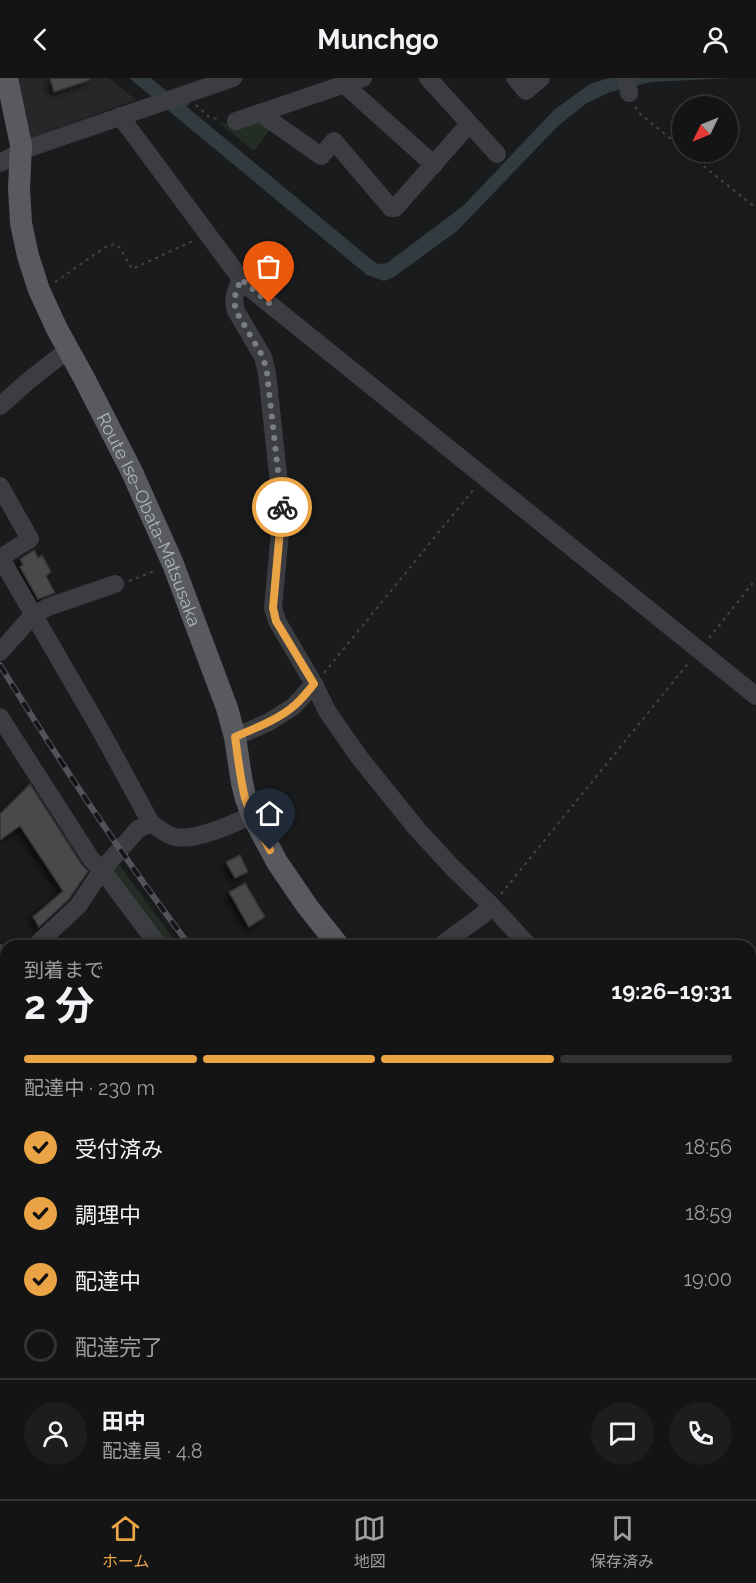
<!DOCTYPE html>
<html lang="ja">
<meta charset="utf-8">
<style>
:root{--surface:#141415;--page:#1d1d1e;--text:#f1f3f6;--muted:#9d9ea0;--line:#333334;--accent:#eaa445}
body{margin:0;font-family:Raleway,"Noto Sans JP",sans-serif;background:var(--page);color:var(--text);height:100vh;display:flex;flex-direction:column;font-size:22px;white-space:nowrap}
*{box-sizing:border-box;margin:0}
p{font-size:20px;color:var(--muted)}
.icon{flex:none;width:33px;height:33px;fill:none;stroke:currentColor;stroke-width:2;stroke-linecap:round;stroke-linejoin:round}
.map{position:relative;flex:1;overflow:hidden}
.drawer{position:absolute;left:0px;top:862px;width:756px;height:560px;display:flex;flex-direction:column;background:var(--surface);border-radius:18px 18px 0 0;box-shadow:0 3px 15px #0003,0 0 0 2px var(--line)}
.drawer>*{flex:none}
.needle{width:39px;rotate:227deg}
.fabs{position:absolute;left:672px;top:18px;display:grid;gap:12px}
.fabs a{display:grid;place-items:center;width:66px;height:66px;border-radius:50%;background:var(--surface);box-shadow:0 3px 15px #0003,0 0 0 2px var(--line);font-size:30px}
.pin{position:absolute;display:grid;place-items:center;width:51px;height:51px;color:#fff;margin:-62px -26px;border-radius:50% 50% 50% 0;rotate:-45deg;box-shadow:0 0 6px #0007}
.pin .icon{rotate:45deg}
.courier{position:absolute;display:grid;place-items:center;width:60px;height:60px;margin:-30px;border:4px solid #eaa445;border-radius:50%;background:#fff;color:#222;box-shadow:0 2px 8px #0007}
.head em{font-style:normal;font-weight:700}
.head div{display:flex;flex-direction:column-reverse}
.head{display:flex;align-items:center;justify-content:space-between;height:102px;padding:0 24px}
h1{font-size:39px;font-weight:700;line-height:45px}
.bar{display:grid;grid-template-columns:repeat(4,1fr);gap:9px 6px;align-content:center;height:72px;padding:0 24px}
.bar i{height:8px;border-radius:4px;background:var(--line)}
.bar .selected{background:var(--accent)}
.bar p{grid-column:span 4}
.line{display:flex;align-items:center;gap:15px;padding:0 24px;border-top:2px solid var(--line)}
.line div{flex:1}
.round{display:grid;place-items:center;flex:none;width:63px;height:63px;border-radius:32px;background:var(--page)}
ol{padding:0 24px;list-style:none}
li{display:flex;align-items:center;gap:18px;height:66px}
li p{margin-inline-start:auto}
li .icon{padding:6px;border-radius:50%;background:var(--accent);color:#111;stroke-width:4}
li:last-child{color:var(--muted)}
li i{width:33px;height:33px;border:3px solid var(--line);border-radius:50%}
header{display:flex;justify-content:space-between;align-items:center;height:78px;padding:0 24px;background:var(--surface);font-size:27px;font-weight:700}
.tab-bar{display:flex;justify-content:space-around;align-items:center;height:84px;border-top:2px solid var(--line);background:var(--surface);font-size:16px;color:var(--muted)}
.tab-bar a{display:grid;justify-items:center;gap:3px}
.tab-bar .selected{color:var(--accent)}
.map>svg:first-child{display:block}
.built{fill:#262729}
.green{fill:#242d25}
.water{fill:#313b40}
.building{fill:#47494c;stroke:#343538;stroke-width:1.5;filter:url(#shadow)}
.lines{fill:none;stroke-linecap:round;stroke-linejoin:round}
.path{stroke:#424448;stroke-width:2;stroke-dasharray:3 4.5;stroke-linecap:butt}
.minor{stroke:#3b3d41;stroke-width:18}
.major{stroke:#585a60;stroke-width:22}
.rail-casing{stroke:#515358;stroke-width:6}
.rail{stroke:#151518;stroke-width:4;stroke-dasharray:11;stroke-linecap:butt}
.done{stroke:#7a7e83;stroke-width:6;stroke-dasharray:0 10.8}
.route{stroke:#eaa445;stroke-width:8}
.labels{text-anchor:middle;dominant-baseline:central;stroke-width:5;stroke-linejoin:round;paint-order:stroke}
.street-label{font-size:18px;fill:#aeb3bb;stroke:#151518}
</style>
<header><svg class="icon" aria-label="back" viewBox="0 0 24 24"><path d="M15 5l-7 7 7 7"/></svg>Munchgo<svg class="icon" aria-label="person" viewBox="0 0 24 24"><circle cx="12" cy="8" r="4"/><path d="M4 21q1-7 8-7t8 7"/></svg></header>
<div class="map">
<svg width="756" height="1421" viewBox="0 0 756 1421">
<defs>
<filter id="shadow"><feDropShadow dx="-3.5" dy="3.5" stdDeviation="3" flood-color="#0009"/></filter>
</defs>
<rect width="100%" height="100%" fill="#1a1b1c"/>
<path class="built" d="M 18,0 L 109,0 L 136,22 L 31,60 Z"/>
<g class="green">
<path d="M 254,42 L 271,50 L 254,73 L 219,45 L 239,47 Z"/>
<path d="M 117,784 L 179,868 L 168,868 L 111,792 Z"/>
</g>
<path class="water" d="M 129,0 L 151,0 L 181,25 L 187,23 L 190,26 L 186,28 L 373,183 L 378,186 L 387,185 L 463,128 L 555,31 L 590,6 L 609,0 L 731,0 L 651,4 L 610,14 L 587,25 L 559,47 L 457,153 L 394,199 L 384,203 L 367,197 Z"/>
<g class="building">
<path d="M 50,0 L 90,0 L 90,2 L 54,14 Z"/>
<path d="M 34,472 L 38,480 L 42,477 L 51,494 L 46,498 L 55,515 L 38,521 L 20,489 L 23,487 L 20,481 Z"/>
<path d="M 30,706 L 82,787 L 88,793 L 69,821 L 39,849 L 33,839 L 63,813 L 20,748 L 0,762 L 0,736 Z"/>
<path d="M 240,777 L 248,794 L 235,800 L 226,784 Z"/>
<path d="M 245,805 L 265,839 L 249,849 L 229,814 Z"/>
</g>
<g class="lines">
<g class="path">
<path d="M 196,27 L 209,39 L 221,42"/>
<path d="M 635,29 L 639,35 L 682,70"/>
<path d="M 686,74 L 756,130"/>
<path d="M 55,204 L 107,168 L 115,166 L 120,170 L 132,191 L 195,162"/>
<path d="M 129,503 L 157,492"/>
<path d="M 709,560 L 756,501"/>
<path d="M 324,595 L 474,411"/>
<path d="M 501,816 L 690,583"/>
<path d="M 750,1255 L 756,1250"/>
<path d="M 226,1416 L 231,1421"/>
</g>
<g class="minor">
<path d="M 428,0 L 497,76"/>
<path d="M 515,0 L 526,13 L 541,0"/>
<path d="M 626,0 L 629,15"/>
<path d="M 344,6 L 434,87"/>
<path d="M 260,35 L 321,78 L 334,63 L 391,130 L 395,130 L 469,46"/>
<path d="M 120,38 L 241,201 L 251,211 L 756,618"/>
<path d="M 236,43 L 363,0"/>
<path d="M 0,85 L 29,70 L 233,0"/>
<path d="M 241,201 C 236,212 232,220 236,233 L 263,279 L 267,295 L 282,433 L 273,530 L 277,543 L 314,606 L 327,633 L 359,679 L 417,751 L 451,788 L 492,828 L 529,868"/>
<path d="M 0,328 L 28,303 L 69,271"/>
<path d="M 0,408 L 30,461 L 5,477 L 3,484 L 102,655 L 151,745"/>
<path d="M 0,574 L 33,537 L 48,529 L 115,506"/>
<path d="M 0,639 L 91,781 L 102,792 L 159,868"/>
<path d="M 235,659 L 269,644 L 294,628 L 314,606"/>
<path d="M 35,868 L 78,828 L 102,792 L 138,751 L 151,745 C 158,750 166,757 175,759 C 196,763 233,746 252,737"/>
<path d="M 440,868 L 481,838 L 492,828"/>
<path d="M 0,875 L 6,884"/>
<path d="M 750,1037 L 756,1043"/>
<path d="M 0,1064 L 6,1070"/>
<path d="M 750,1166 L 754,1170 L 756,1168"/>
<path d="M 0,1304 L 6,1298"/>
<path d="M 0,1390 L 6,1385"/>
<path d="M 397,1416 L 403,1421"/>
<path d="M 633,1416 L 638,1421"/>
<path d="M 749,1421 L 756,1415"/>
</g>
<g class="major">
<path id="s1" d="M 7,0 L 21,67 L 19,110 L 21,145 L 28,178 L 39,212 L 57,251 L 84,300 L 132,394 L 173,486 L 227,630 L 235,659 L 242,705 L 246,721 L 252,737 L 277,784 L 307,828 L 339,868"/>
<path d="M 750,1357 L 756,1364"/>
</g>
<g class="rail-casing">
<g id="rail">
<path d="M 0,587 C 59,683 122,778 190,868"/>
<path d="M 597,1416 L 601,1421"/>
</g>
</g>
<use href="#rail" class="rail"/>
</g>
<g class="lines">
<path class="done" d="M 269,225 L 241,201 C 237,212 232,220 236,233 L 263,279 L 267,295 L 282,429"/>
<path class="route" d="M 270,772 C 261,756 251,738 245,720 C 240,700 238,679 235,659 C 255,650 278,642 295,627 C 302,621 308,613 314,606 L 276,543 L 273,530 L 282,429"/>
</g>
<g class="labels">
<g class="street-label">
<text stroke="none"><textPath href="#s1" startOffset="471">Route Ise-Obata-Matsusaka</textPath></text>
</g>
</g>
</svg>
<div class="fabs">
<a><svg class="needle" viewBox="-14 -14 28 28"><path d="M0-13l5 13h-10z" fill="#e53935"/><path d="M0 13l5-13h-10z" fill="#9d9ea0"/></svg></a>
</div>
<div class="pin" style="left:269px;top:225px;background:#ea580c"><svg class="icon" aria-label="bag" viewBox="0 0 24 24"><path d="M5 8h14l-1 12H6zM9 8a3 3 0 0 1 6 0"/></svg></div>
<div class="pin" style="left:270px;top:772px;background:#1f2937"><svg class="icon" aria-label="home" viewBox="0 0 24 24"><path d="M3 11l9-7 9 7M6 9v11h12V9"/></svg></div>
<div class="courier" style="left:282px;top:429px"><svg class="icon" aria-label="bike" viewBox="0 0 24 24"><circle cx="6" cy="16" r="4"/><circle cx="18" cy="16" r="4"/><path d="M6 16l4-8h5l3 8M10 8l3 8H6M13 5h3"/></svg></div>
<section class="drawer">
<div class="head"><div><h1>2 分</h1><p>到着まで</p></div><em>19:26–19:31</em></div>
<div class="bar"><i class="selected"></i><i class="selected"></i><i class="selected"></i><i></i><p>配達中 · 230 m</p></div>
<ol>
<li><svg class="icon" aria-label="check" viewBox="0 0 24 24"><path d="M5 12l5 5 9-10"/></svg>受付済み<p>18:56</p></li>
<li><svg class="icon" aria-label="check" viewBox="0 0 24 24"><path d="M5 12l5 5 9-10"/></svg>調理中<p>18:59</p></li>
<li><svg class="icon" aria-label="check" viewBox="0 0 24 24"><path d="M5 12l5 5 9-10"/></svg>配達中<p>19:00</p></li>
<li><i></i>配達完了</li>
</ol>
<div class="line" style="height:108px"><a class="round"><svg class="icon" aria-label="person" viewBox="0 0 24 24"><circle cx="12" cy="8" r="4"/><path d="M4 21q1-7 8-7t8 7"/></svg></a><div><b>田中</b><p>配達員 · 4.8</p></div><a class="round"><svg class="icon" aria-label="chat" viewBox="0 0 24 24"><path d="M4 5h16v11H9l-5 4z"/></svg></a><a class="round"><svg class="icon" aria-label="phone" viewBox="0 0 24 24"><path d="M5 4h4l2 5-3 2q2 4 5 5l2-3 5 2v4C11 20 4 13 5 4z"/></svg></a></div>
</section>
</div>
<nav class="tab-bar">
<a class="selected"><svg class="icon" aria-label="home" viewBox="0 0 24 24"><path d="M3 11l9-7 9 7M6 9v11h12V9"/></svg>ホーム</a>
<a><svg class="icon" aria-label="map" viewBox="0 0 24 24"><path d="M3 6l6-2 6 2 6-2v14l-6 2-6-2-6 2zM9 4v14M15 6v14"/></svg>地図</a>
<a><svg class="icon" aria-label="saved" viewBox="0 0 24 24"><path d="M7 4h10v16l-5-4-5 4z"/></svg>保存済み</a>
</nav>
